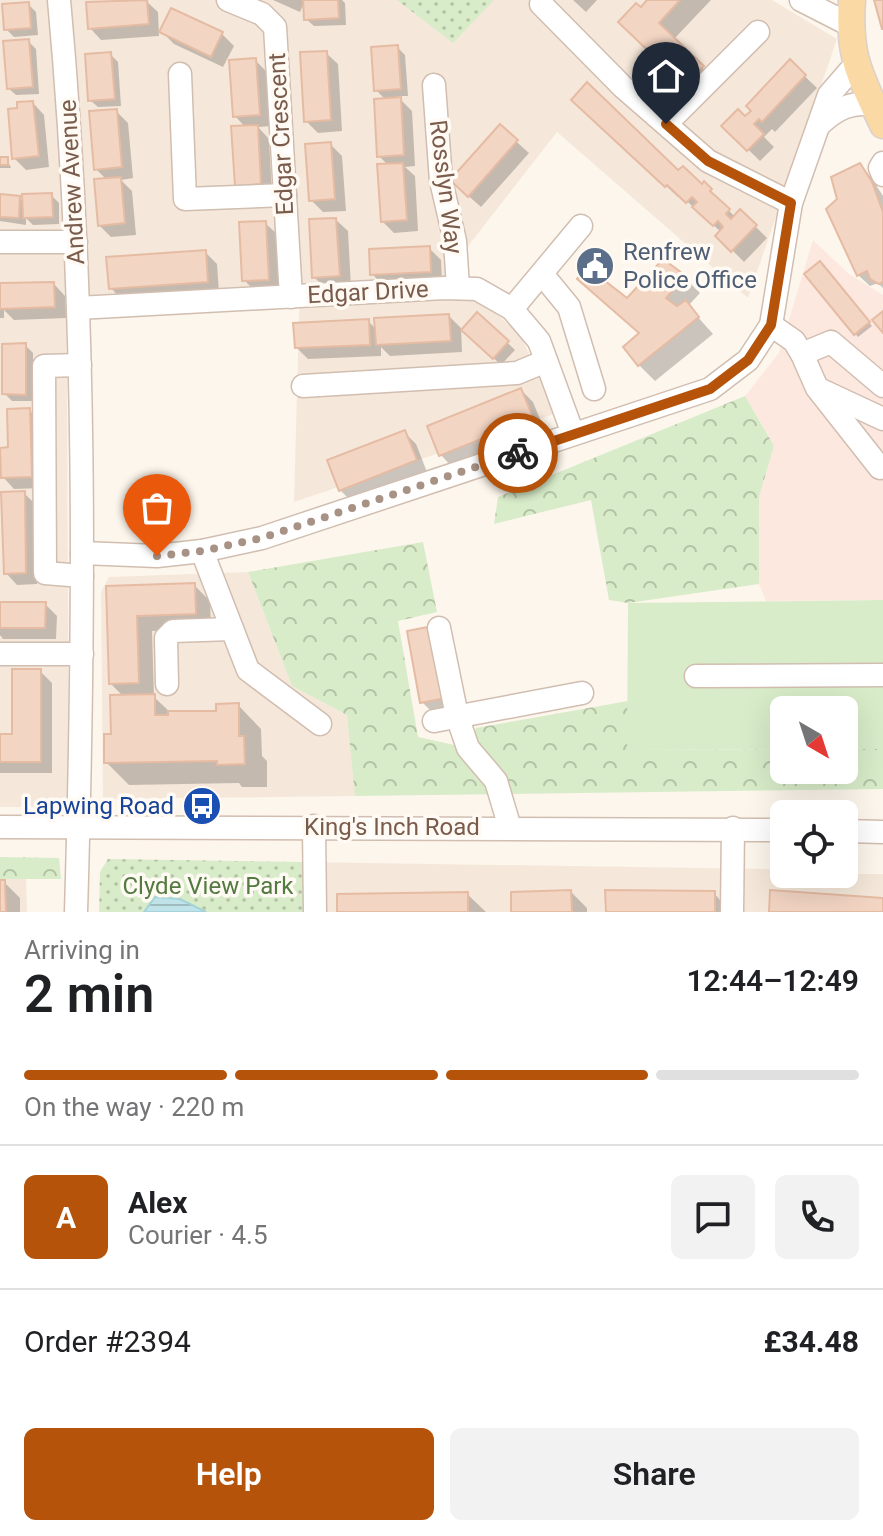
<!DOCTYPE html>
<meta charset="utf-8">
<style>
:root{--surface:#fff;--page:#f2f2f2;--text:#202124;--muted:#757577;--line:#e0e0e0;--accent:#b45309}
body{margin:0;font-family:Roboto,sans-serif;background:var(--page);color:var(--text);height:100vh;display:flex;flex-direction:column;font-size:30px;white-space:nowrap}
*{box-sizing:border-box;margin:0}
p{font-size:26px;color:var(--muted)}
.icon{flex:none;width:44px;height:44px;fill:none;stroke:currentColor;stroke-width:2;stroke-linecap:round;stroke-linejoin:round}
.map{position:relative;height:912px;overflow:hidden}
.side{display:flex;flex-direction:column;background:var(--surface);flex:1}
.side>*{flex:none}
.needle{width:52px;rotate:141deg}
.fabs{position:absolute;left:770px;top:696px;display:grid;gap:16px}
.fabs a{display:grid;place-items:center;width:88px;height:88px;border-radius:12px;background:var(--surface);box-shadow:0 8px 32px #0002;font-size:40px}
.pin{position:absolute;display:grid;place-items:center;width:68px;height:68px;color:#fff;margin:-82px -34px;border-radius:50% 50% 50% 0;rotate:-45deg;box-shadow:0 0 8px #0007}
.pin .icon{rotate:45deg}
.courier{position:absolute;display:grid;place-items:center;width:80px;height:80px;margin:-40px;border:6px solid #b45309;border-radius:50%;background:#fff;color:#222;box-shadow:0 2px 10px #0007}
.head em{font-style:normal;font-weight:600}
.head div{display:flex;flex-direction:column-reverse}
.head{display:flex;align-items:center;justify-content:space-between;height:136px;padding:0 24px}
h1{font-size:52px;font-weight:600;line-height:60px}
.bar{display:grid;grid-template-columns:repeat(4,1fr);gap:12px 8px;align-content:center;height:96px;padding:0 24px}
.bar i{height:10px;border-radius:6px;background:var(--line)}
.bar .selected{background:var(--accent)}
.bar p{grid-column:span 4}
.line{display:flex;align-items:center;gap:20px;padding:0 24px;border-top:2px solid var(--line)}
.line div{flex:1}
.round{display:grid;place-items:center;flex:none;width:84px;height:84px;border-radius:12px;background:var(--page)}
.cta{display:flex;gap:16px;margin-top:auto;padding:16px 24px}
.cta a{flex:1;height:92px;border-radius:12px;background:var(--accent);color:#fff;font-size:32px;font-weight:600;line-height:92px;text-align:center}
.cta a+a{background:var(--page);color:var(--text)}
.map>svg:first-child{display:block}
.residential{fill:#f5e8da}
.commercial{fill:#fde8e0}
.forest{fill:url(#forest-crowns)}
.park{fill:url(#park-dots)}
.garden{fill:#d8ecc9}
.water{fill:url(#water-rules);stroke:#a5d3da;stroke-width:2}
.shadow{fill:#0003}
.building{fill:#f3d5c3;stroke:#e6bba3;stroke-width:2}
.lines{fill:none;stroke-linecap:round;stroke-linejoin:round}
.minor-casing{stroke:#d1beb0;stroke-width:25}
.major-casing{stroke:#dad1cd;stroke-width:29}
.minor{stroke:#fff;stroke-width:22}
.major{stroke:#fbd9a5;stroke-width:26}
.done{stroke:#a89285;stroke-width:8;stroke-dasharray:0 14.4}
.route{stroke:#b45309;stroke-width:10}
.labels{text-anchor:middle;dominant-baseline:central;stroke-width:7;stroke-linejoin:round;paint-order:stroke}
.street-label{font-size:24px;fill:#7a5c4d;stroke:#fffaf3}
.service-label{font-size:24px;fill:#4e5e75;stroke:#fffaf3;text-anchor:start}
.transit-label{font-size:24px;fill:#164399;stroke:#fffaf3;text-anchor:end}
.park-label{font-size:24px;fill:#537a41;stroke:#fffaf3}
</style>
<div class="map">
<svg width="883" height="912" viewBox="0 0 883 912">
<defs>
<pattern id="forest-crowns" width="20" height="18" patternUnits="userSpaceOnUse" patternTransform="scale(2)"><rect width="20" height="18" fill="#d8ecc9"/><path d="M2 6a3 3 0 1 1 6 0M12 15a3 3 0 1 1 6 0" fill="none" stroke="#b4c2a5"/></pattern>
<pattern id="park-dots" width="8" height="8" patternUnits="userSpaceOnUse" patternTransform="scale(2)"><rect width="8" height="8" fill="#d8ecc9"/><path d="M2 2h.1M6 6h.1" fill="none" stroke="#b4c2a5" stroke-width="1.8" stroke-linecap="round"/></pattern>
<pattern id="water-rules" width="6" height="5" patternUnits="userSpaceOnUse" patternTransform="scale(2)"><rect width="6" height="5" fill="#bfe3e8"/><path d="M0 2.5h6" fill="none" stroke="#a0bbbe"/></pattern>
</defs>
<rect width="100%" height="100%" fill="#fdf6ec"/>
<g class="residential">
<path d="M 0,0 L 49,0 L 66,205 L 69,807 L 0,807 Z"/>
<path d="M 66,0 L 772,0 L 837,39 L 748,298 L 557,132 L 447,273 L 519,333 L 557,413 L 294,502 L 300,284 L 87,295 Z"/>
<path d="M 248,572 L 292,686 L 347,715 L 357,796 L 103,799 L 101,592 L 109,577 Z"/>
<path d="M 303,862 L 763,869 L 784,870 L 784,874 L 883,874 L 883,912 L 303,912 Z"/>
<path d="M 26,878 L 27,912 L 0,912 L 0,879 Z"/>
</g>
<path class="commercial" d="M 813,240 L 849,274 L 883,295 L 883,600 L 766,601 L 759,584 L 759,497 L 774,446 L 745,396 L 779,353 Z"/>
<g class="forest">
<path d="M 745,396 L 774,446 L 759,497 L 759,584 L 628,603 L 609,600 L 591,500 L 494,524 L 498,497 Z"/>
<path d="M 423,542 L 437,612 L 398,621 L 418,737 L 468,748 L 476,728 L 628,701 L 628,750 L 784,749 L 784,770 L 844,770 L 844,749 L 883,749 L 883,789 L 355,796 L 347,715 L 292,686 L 248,572 Z"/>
<path d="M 0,857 L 59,858 L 61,879 L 0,879 Z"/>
</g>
<g class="park">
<path d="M 397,0 L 494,0 L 453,43 Z"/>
<path d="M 108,859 L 303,862 L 303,912 L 99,912 L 100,872 Z"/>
</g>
<path class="garden" d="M 883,600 L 883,749 L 844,749 L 844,710 L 784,710 L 784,749 L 627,750 L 628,603 Z"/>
<path class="water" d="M 155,897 L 180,899 L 206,912 L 144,912 Z"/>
<g class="shadow">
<path d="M 273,0 L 342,0 L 345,3 L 346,25 L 314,26 L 306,19 L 305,1 L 300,12 Z"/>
<path d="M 573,0 L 597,0 L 586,12 Z"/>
<path d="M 650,0 L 711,0 L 673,40 L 718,83 L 702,100 L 636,37 L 641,9 Z"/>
<path d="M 146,1 L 158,12 L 159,36 L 101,40 L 90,28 Z"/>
<path d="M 28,4 L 36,12 L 38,35 L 14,37 L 6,29 Z"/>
<path d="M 162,32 L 222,34 L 234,46 L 223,67 L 174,44 Z"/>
<path d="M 28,41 L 36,49 L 39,94 L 16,95 L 8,88 Z"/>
<path d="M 397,47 L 405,55 L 408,96 L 397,96 L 412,111 L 415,166 L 405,167 L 415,176 L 418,231 L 394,233 L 382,221 L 389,166 L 379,156 L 386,100 L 376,90 Z"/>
<path d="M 326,53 L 338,64 L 342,131 L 318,133 L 306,121 Z"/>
<path d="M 110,54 L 118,62 L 121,106 L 98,107 L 90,100 Z"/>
<path d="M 255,60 L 267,72 L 271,126 L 258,127 L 269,139 L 272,195 L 249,197 L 237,185 L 246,128 L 235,116 Z"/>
<path d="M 790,62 L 817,88 L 775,132 L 772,129 L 764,137 L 774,147 L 760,161 L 724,126 L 745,118 Z"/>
<path d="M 33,103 L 44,115 L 49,167 L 26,170 L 14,158 Z"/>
<path d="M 116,111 L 128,123 L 133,178 L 121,180 L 132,191 L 136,235 L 111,237 L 99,225 L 107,180 L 96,169 Z"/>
<path d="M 585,112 L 702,187 L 704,184 L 735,217 L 740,211 L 767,238 L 744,262 L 718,236 L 721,232 L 680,195 L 678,197 Z"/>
<path d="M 500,127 L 529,153 L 481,207 L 464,192 Z"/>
<path d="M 330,144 L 342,156 L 346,211 L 323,212 L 311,200 Z"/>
<path d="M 0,159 L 7,159 L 11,168 L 0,168 Z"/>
<path d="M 860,166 L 871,177 L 883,196 L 883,288 L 878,283 L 870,286 L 858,275 L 839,200 Z"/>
<path d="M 51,195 L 59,203 L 59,224 L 33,225 L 26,218 L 26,225 L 0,221 L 0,196 L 19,198 L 25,203 Z"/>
<path d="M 336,220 L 348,231 L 351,287 L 326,289 L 314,277 Z"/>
<path d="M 265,223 L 277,234 L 280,291 L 256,292 L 244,280 Z"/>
<path d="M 429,248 L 441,260 L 442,283 L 384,286 L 372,274 Z"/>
<path d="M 205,252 L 217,264 L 219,293 L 122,300 L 111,288 Z"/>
<path d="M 823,266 L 872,326 L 858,337 L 807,274 Z"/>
<path d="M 684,277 L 700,293 L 688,306 L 713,334 L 655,381 L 639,365 L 641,334 L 627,300 Z"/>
<path d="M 54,284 L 65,296 L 66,318 L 14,320 L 4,310 L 4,318 L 0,318 L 0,291 Z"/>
<path d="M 477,314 L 515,350 L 501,365 L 463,329 Z"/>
<path d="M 449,316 L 461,328 L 462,352 L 390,356 L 381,347 L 381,356 L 308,359 L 297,348 L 368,321 L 377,330 Z"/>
<path d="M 25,345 L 33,353 L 33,401 L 12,401 L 4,393 Z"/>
<path d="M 521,390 L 533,402 L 546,434 L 516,446 L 512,442 L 452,467 L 441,455 Z"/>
<path d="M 29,410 L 41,422 L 43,488 L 14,489 L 3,477 L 10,449 Z"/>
<path d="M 404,432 L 416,444 L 427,472 L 352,502 L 340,490 Z"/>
<path d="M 24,493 L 36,505 L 37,584 L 17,585 L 6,573 Z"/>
<path d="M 194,585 L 210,601 L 211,629 L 152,631 L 154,697 L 171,713 L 218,713 L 238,705 L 261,729 L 262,756 L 267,761 L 267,787 L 242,787 L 239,783 L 129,785 L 106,762 L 124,697 L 111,684 L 108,588 Z"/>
<path d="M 0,604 L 45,604 L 57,616 L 56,639 L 3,639 L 0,635 Z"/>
<path d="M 409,633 L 457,709 L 434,714 L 422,702 Z"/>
<path d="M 40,671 L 52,683 L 52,773 L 0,773 L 0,736 L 14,736 Z"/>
<path d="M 0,882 L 4,882 L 20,898 L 20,912 L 0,912 Z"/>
<path d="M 571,892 L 587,908 L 587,912 L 513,912 Z"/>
<path d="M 714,893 L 730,912 L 608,912 Z"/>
<path d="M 467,894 L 486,912 L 339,912 Z"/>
</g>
<g class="building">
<path d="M 147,0 L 149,24 L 88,29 L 86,2 Z"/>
<path d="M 303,0 L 338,0 L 339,18 L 304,20 Z"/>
<path d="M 647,0 L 680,0 L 659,23 L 704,66 L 685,86 L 618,22 L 636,3 L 641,7 Z"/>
<path d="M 874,0 L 883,0 L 883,29 L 882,29 Z"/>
<path d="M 29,2 L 31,28 L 4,30 L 2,4 Z"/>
<path d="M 171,8 L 223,32 L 211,57 L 159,32 Z"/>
<path d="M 29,39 L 33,87 L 7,89 L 3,41 Z"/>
<path d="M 398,45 L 401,89 L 374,91 L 371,47 Z"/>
<path d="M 327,51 L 331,120 L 304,122 L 300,52 Z"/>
<path d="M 111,52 L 115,99 L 88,101 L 85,54 Z"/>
<path d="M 256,58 L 260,115 L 233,117 L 229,60 Z"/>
<path d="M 790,59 L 806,75 L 762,122 L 759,119 L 754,124 L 764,134 L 747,151 L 721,126 L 738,109 L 745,116 L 751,111 L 746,106 Z"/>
<path d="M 587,82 L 678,170 L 683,166 L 702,184 L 704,181 L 712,189 L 710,191 L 730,209 L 726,214 L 731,219 L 740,209 L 757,225 L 731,252 L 715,236 L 723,227 L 718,221 L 713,226 L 692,207 L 697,202 L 692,197 L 686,203 L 667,185 L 665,187 L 571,100 Z"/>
<path d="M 401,97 L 404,155 L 377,157 L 374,99 Z"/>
<path d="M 33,101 L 39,156 L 12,159 L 8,109 L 17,108 L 17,102 Z"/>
<path d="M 117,109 L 122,167 L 94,170 L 89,111 Z"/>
<path d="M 500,124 L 518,140 L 468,197 L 450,180 Z"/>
<path d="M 258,125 L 261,184 L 235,186 L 231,126 Z"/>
<path d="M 331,142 L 335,199 L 309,201 L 305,144 Z"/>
<rect x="0" y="157" width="8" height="8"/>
<path d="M 403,163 L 407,220 L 381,222 L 377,164 Z"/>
<path d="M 860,163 L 872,182 L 883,212 L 883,282 L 879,284 L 870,279 L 867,271 L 857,276 L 826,209 L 837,199 L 831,177 Z"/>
<path d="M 121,177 L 125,223 L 98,226 L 94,179 Z"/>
<path d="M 52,193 L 53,217 L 23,218 L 22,194 Z"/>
<path d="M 0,194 L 20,196 L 19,218 L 0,217 Z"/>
<path d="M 336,218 L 340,276 L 312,278 L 309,219 Z"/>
<path d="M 266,221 L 269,280 L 242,281 L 239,222 Z"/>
<path d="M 430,246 L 431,272 L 370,275 L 369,249 Z"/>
<path d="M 206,250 L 208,282 L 109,289 L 106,257 Z"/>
<path d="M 663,259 L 686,276 L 666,298 L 677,306 L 686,300 L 699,317 L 638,366 L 623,347 L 639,333 L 577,279 L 587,267 L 627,298 Z"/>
<path d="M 820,261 L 870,322 L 854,335 L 804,274 Z"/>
<path d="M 54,282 L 55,307 L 0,309 L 0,283 Z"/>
<path d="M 883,311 L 883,333 L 872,320 Z"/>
<path d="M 477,312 L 509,341 L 493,359 L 461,330 Z"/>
<path d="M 449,314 L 451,341 L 376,345 L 374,318 Z"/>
<path d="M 369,319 L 370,345 L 295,348 L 293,323 Z"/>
<path d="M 26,343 L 26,395 L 2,394 L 2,344 Z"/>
<path d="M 521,388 L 535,423 L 503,436 L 501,431 L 439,456 L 427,426 Z"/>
<path d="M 30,408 L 32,477 L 1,478 L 0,448 L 8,447 L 7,409 Z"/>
<path d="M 405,430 L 417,460 L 339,491 L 327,460 Z"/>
<path d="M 25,491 L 26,573 L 4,574 L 1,492 Z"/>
<path d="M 195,583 L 196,614 L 137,616 L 139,683 L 109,684 L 106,586 Z"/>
<path d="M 0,602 L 46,602 L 45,628 L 0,628 Z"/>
<path d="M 433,626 L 446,698 L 420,703 L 407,631 Z"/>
<path d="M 12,669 L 41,669 L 41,762 L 0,762 L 0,734 L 12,734 Z"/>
<path d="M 155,694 L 155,715 L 168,715 L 168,711 L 216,711 L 216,704 L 239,703 L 239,736 L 244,736 L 245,764 L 217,765 L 217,761 L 104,763 L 104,734 L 111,734 L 110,695 Z"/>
<path d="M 0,880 L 5,880 L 6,912 L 0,912 Z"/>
<path d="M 571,890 L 572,912 L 511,912 L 511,892 Z"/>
<path d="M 605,890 L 715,891 L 715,912 L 606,912 Z"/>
<path d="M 770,890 L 883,898 L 883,912 L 769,912 Z"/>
<path d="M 468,892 L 468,912 L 337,912 L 337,894 Z"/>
</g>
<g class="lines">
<g class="minor-casing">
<g id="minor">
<path d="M 59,0 C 87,303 85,608 76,912"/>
<path d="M 228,0 L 262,14 L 275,27 L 291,297"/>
<path d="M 801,0 L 850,25"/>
<path d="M 541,4 L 623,87 L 708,161 L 791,203"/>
<path d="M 180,74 L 185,199 L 285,195"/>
<path d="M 434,85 L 441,181 L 455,241 L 458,288"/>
<path d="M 666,124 L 758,32"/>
<path d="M 819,125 C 836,109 851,101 874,105"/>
<path d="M 883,163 L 880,168 L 883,175"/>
<path d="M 0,242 L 76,242"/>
<path d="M 542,274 L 569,307 L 594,389"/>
<path d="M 78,308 L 444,288 L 477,289 L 512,309 L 539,341 L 573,434"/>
<path d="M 512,309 L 581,226"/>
<path d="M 771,325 L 794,341 L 802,354 L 831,342 L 883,386"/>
<path d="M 802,354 L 817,388 L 880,468 L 883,466"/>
<path d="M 80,365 L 44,366 L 45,573 L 82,576"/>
<path d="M 303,386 L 517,373 L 546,361"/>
<path d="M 821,390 L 883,419"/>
<path d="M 202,551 L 248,670 L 320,724"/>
<path d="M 82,553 L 157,556 L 202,551 L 262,538 L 710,389 L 748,360 L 771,325 L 791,203 L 829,95 L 855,65"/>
<path d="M 439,628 L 457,716 L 468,748 L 496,781 L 510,828"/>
<path d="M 0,654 L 82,654"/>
<path d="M 696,676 L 883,675"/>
<path d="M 167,684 L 166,638 L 173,631 L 232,629"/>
<path d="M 434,721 L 582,693"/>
<path d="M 314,826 L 315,912"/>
<path d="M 0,827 L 784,830"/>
<path d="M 844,831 L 883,832"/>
<path d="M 732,912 L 733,828"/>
</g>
</g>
<g class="major-casing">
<path id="major" d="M 852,0 C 848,57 860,75 883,125"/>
</g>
<use href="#minor" class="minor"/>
<use href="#major" class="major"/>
</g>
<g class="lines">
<path class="done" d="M 157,556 L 202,551 L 262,538 L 518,453"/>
<path class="route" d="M 518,453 L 710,389 L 748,360 L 771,325 L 791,203 L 708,161 L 666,124"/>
</g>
<defs>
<g id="civic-disc" transform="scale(2)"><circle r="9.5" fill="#5c6f8a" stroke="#fffaf3"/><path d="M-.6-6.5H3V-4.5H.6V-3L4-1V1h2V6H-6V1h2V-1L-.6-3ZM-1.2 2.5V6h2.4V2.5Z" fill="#fff"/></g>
<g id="bus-disc" transform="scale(2)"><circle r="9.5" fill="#1a4fb4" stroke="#fffaf3"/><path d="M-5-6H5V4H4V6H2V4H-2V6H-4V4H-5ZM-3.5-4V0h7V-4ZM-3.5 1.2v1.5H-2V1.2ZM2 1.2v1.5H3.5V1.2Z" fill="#fff"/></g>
</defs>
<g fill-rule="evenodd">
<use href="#civic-disc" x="595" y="266"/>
<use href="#bus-disc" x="202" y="806"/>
</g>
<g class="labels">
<g class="street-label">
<text transform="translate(281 134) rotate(-93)">Edgar Crescent</text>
<text transform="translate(72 182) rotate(-93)">Andrew Avenue</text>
<text transform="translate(446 187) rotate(83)">Rosslyn Way</text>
<text transform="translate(368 292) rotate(-3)">Edgar Drive</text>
<text x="392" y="827">King's Inch Road</text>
</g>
<g class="service-label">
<text x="623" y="252">Renfrew<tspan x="623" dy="28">Police Office</tspan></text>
</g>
<g class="transit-label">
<text x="174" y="806">Lapwing Road</text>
</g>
<g class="park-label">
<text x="208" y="886">Clyde View Park</text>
</g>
</g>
</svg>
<div class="fabs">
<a><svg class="needle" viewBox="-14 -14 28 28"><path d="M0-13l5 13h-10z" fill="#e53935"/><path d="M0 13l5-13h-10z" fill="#757577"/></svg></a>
<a><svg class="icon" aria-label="locate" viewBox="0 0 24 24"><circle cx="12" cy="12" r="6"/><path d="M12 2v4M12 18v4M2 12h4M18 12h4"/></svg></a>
</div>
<div class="pin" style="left:157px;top:556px;background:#ea580c"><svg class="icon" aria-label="bag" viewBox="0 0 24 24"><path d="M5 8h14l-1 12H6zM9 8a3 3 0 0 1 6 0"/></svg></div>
<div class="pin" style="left:666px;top:124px;background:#1f2937"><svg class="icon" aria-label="home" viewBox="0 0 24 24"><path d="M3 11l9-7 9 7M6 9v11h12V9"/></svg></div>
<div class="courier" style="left:518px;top:453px"><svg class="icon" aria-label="bike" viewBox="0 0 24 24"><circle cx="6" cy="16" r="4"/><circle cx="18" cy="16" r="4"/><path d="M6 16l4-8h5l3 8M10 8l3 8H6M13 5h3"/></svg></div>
</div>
<section class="side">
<div class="head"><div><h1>2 min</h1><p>Arriving in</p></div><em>12:44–12:49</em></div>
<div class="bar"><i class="selected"></i><i class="selected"></i><i class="selected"></i><i></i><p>On the way · 220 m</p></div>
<div class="line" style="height:144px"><b class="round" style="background:var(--accent);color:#fff">A</b><div><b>Alex</b><p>Courier · 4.5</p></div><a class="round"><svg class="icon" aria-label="chat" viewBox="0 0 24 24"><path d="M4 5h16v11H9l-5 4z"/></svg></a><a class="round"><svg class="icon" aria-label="phone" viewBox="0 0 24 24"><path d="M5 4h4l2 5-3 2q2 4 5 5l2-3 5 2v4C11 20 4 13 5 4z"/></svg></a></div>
<div class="line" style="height:104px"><div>Order #2394</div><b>£34.48</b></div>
<div class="cta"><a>Help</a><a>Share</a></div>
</section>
